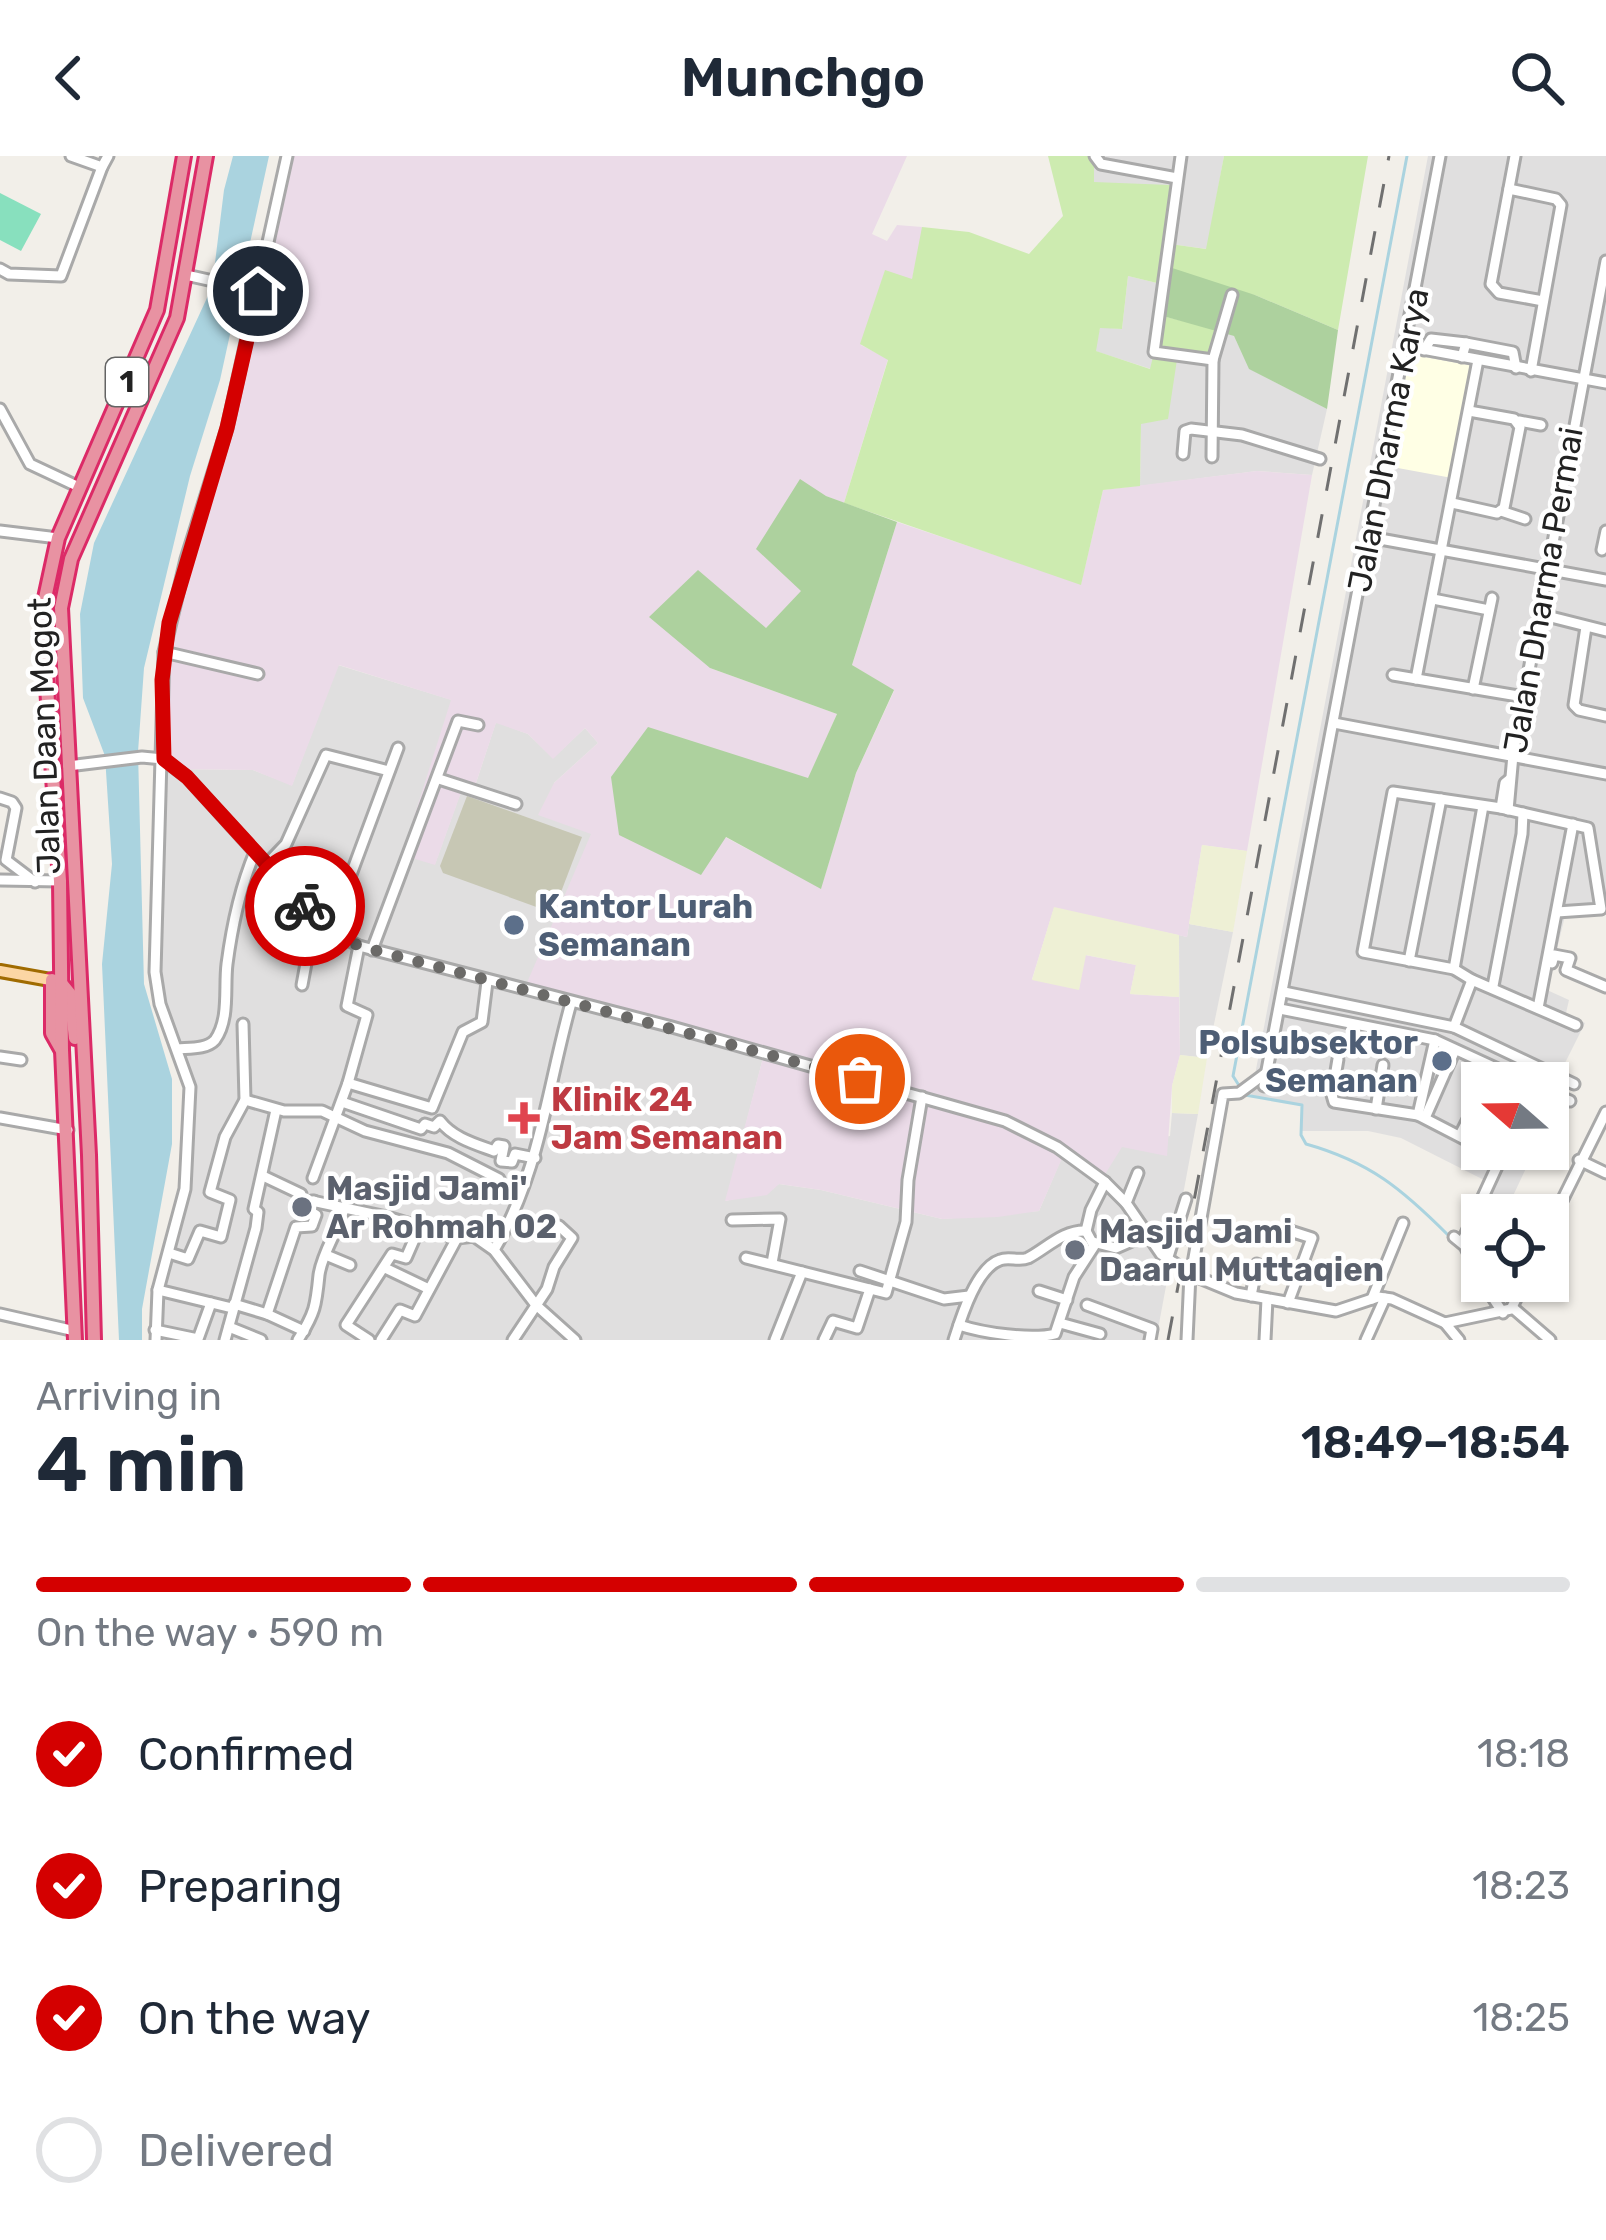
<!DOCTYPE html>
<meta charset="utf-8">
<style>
:root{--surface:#fff;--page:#f6f6f7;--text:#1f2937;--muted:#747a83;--line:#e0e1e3;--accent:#d40000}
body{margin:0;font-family:Rubik,sans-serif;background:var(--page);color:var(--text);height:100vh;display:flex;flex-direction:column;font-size:45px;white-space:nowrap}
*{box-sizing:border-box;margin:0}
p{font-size:39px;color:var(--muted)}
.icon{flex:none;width:66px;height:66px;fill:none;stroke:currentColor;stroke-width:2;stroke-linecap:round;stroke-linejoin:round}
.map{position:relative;height:1184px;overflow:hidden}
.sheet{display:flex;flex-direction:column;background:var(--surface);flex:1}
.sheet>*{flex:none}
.needle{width:78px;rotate:290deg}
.tools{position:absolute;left:1461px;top:906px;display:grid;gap:24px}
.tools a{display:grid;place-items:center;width:108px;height:108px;border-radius:0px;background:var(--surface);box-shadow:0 3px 9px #0004;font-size:60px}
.pin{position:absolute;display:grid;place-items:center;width:102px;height:102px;color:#fff;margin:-51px;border:6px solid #fff;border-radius:50%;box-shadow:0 3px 12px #0007}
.courier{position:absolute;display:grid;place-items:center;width:120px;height:120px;margin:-60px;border:9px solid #d40000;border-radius:50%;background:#fff;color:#222;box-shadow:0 3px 15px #0007}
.summary em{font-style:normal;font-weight:600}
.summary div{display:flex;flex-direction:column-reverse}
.summary{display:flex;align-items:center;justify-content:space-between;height:204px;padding:0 36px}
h1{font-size:78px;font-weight:600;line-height:90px}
.bar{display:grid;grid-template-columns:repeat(4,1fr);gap:18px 12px;align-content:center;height:144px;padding:0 36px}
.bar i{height:15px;border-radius:9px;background:var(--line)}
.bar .current{background:var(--accent)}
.bar p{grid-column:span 4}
ol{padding:0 36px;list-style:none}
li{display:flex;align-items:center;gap:36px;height:132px}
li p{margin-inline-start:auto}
li .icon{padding:12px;border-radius:50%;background:var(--accent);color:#fff;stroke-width:4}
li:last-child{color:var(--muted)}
li i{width:66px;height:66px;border:6px solid var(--line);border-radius:50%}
header{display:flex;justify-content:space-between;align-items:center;height:156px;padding:0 36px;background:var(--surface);font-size:54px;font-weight:600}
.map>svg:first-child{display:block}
.residential{fill:#e0dfdf}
.industrial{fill:#ebdbe8}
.education{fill:#ffffe5}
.construction{fill:#c7c7b4}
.farmland{fill:#eef0d5}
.grass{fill:#cdebb0}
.forest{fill:#add19e}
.pitch{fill:#88e0be}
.water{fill:#aad3df}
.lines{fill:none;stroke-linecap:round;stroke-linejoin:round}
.stream{stroke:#aad3df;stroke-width:3}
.minor-casing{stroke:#a9a9a9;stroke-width:15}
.major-casing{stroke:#a06b00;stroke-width:16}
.highway-casing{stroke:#dc2a67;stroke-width:18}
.minor{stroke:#fff;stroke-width:9}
.major{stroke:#fcd6a4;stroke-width:10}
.highway{stroke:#e892a2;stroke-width:12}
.rail{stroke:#707070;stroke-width:3;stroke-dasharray:24 24;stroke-linecap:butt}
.done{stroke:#6b6a68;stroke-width:12;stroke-dasharray:0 21.6}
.route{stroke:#d40000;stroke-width:15}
.service-dot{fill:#5c6f8a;stroke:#fff;stroke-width:4.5}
.health-dot{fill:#e0444e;stroke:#fff;stroke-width:4.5}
.worship-dot{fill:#6b7280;stroke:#fff;stroke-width:4.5}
.labels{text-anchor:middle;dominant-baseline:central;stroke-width:9;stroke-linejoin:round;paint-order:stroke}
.shield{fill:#fff;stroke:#646464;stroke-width:3}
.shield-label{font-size:30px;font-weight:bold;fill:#222}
.street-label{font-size:33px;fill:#222;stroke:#fff}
.service-label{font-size:33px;font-weight:bold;fill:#4e5e75;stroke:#fff;text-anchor:start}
.health-label{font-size:33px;font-weight:bold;fill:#be3a42;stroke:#fff;text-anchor:start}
.worship-label{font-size:33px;font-weight:bold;fill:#5b616d;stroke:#fff;text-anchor:start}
</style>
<header><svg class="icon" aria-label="back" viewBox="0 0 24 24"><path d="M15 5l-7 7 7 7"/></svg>Munchgo<svg class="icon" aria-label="search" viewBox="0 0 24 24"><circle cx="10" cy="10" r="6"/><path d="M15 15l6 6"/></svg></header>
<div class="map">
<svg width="1606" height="1184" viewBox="0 0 1606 1184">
<rect width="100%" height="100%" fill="#f2efe9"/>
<g class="residential">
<path d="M 1094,0 L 1224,0 L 1207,93 L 1162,87 L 1093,26 Z"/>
<path d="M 1428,0 L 1606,0 L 1606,756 L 1565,760 L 1547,834 L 1569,844 L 1566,857 L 1585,867 L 1561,915 L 1570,919 L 1548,966 L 1548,927 L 1482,927 L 1482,993 L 1535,993 L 1504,1059 L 1482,1059 L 1482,1105 L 1476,1117 L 1458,1085 L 1484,1024 L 1401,982 L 1368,975 L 1301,975 L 1302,950 L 1251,940 Z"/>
<path d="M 1128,120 L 1161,128 L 1163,160 L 1151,213 L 1095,195 L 1100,171 L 1122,173 Z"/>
<path d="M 1215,173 L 1234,180 L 1250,213 L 1327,253 L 1312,319 L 1257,315 L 1140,330 L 1141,267 L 1178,196 L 1207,201 Z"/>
<path d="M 338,509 L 452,544 L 403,698 L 435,708 L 463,630 L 474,633 L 496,566 L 528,578 L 553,602 L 585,572 L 598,587 L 554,627 L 764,898 L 726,1045 L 779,1028 L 821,1034 L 942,1063 L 1039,1055 L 1063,999 L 1170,980 L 1172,957 L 1198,958 L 1156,1184 L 160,1184 L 164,1134 L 190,1028 L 192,925 L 160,827 L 161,671 L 166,613 L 253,614 L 292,629 Z"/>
<path d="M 1189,768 L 1233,776 L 1207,902 L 1180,899 L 1179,779 L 1187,781 Z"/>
</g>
<path class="industrial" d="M 291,0 L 907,0 L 872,78 L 887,85 L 897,69 L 922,71 L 922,78 L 912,124 L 885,115 L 861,189 L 888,203 L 844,347 L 826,340 L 802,435 L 766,472 L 710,512 L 837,558 L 808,623 L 648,572 L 701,718 L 725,681 L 821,732 L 856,617 L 894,535 L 852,509 L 897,366 L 1081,428 L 1103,334 L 1257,315 L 1312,319 L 1247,695 L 1202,689 L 1187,781 L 1054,752 L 1032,823 L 1079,833 L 1085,799 L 1136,809 L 1130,838 L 1179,841 L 1180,899 L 1172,930 L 1167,1000 L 1122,991 L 1102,1023 L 1063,1000 L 1039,1055 L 998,1061 L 942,1063 L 821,1034 L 779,1028 L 767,1039 L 725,1045 L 764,898 L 523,836 L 591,678 L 538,659 L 554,627 L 598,587 L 585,572 L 553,603 L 528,578 L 496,567 L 474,633 L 463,631 L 435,709 L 402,699 L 451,544 L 339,509 L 292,630 L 253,614 L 166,613 L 170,483 Z"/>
<path class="education" d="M 1407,198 L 1474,210 L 1452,322 L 1387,310 Z"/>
<path class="construction" d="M 467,640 L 582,681 L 553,757 L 443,717 L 440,710 Z"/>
<g class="farmland">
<path d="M 1202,689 L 1247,695 L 1233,776 L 1189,768 Z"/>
<path d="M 1054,751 L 1179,779 L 1179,841 L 1130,838 L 1136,809 L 1086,799 L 1079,834 L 1032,824 Z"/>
<path d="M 1180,899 L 1207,902 L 1198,958 L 1172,957 L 1172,930 Z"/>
</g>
<path class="grass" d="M 1048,0 L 1094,0 L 1094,26 L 1170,29 L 1163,87 L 1206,93 L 1224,0 L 1368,0 L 1338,174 L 1255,139 L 1161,128 L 1128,120 L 1122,173 L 1100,172 L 1096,195 L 1150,213 L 1163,160 L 1215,173 L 1207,201 L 1178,197 L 1168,263 L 1141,268 L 1140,330 L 1103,334 L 1081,429 L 844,347 L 888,204 L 860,188 L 885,114 L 912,123 L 922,71 L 969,76 L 1029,98 L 1063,60 Z"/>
<g class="forest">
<path d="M 1163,109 L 1255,139 L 1338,174 L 1327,253 L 1249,213 L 1234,180 L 1163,160 Z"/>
<path d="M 800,323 L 826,340 L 897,366 L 852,509 L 894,534 L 856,617 L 821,733 L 726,681 L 701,719 L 619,679 L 611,621 L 648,571 L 808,622 L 837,558 L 710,512 L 649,461 L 698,414 L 766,472 L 801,435 L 756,393 Z"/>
</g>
<path class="pitch" d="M 0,37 L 41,58 L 21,95 L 0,84 Z"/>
<path class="water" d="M 233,0 L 269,0 L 220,224 L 190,320 L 144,512 L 138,596 L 144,828 L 172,923 L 172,988 L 142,1153 L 142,1184 L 119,1184 L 102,808 L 112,708 L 105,600 L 83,542 L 80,458 L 94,387 L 212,131 L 224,34 Z"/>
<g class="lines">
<path class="stream" d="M 1407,0 L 1233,920 L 1245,939 L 1302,949 L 1301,979 L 1306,988 C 1370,1006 1402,1033 1448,1079"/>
<g class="minor-casing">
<g id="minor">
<path d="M 71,0 L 102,11 L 108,0"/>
<path d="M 1095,0 L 1101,8 L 1177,22"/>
<path d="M 1181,0 L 1154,196 L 1213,204 L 1232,139"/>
<path d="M 1515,0 L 1491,128 L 1499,137 L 1543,145"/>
<path d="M 1509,33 L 1556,43 L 1561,49 L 1531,215"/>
<path d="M 0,113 L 9,118 L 61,120 L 102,11"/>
<path d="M 186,119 L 258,135"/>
<path d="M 1466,187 L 1513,196 L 1516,212"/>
<path d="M 1406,190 L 1606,227"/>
<path d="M 1424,194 L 1431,183 L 1466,187 L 1462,201"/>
<path d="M 0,253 L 30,308 L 79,331"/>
<path d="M 1519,265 L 1541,269"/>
<path d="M 1183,298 L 1185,275 L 1191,273 L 1242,279 L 1320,303"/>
<path d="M 1212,301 L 1213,204"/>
<path d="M 1452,347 L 1497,357 L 1504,352 L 1520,271 L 1514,263 L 1469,255"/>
<path d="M 1501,355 L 1525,363"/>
<path d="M 0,375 L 58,382"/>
<path d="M 1369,381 L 1606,424"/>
<path d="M 1602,394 L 1606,375"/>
<path d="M 1433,443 L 1489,454"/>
<path d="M 1539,458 L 1606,475"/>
<path d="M 1586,471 L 1574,549 L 1579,554 L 1606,560"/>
<path d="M 164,496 L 258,518"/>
<path d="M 1393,519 L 1524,541"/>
<path d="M 1416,523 L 1478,204"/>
<path d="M 1473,533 L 1492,442"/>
<path d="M 1334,567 L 1606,618"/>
<path d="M 68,610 L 142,601 L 163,603 L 187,621 L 322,770 L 359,790 L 672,871 L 1005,965 L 1057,991 L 1105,1026 L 1126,1047 L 1161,1098 L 1190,1118 L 1187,1184"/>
<path d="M 439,623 L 516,648"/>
<path d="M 0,642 L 12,646 L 16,652 L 6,704 L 35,726"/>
<path d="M 1501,652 L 1505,627 L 1510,623"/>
<path d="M 1508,654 L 1513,599 L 1606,105"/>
<path d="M 266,709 L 286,688 L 326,599 L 389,615"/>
<path d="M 0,724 L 60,725"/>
<path d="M 330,775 L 398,592"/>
<path d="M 372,794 L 458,565 L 478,569"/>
<path d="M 1409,805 L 1441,643"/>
<path d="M 1552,807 L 1554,799 L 1570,802 L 1566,814 L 1606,831"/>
<path d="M 1454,813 L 1483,650"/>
<path d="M 1472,824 L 1454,813 L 1363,796 L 1393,636 L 1501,652 L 1588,672 L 1601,753 L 1557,756"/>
<path d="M 302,829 L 309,791 L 322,770"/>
<path d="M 1493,830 L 1522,678 L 1523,657"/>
<path d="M 1284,836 L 1454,871 L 1574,928"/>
<path d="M 1538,852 L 1573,668"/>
<path d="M 1280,853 L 1435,884 L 1528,927"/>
<path d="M 1454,871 L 1472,824 L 1576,869"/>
<path d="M 1435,884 L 1418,959 L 1478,990"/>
<path d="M 178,893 C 190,892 207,893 215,884 C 230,863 224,832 227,808 C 232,770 240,732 255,696"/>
<path d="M 0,901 L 21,904"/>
<path d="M 1338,903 L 1332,939 L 1334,946 L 1418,959"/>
<path d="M 348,927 L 432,952 L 463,876 L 482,866 L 487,826"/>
<path d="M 1264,930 L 1440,0"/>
<path d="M 1548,936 L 1570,945"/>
<path d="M 245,944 L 284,955 L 322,955 L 365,975 L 448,997 L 499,1023"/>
<path d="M 342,946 L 421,973 L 425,968 L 434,971 L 440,965 C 453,982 475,988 494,995 L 498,989 L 504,990 L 501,1005 L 512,1006 L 515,998 L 535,1002"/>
<path d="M 1376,953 L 1383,909"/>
<path d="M 0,962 L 68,974"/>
<path d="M 1425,962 L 1455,894"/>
<path d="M 1460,979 L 1481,938"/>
<path d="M 1579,1004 L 1606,1017"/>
<path d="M 263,1020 L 301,1038"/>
<path d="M 313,1022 L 348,927 L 367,859 L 347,850 L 359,790"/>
<path d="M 312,1045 L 387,1061 L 457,1082 L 474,1080 L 494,1094 L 536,1149 L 575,1184"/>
<path d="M 1126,1047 L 1138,1017"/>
<path d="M 732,1064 L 780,1063 L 772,1107"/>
<path d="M 1548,1073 L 1606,956"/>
<path d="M 1287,1074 L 1312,1082 L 1288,1147"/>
<path d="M 1086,1075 L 1091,1054 L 1105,1026"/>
<path d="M 1454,1081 L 1465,1090 L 1482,1124"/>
<path d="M 1464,1082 L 1505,993"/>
<path d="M 1093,1086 L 1116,1092 L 1148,1078"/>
<path d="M 494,1094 C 540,1017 547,932 571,847"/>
<path d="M 169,1097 L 188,1103 L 200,1075 L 221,1081 L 230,1044 L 210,1036 L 225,981 L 245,944 L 243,868"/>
<path d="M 326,1099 L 350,1109"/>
<path d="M 746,1102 L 870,1133 L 857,1172 L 833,1165 L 824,1184"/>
<path d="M 1167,1104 L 1186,1043"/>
<path d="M 385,1112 L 429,1133"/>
<path d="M 860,1115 L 944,1143 L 969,1140"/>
<path d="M 1190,1118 L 1236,1137 L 1336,1155 L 1378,1141 L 1392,1143 L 1445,1167 L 1511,1153 L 1525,1125"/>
<path d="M 1195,1118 L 1192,1113 L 1223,938 L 1239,937 L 1266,917"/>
<path d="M 1482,1125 L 1503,1157"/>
<path d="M 870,1133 L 886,1137 L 906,1066 L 908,1024 L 922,941"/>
<path d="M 158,1134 L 232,1152"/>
<path d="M 1039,1135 L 1067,1144"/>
<path d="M 1251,1140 L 1257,1108"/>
<path d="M 1372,1143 L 1403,1067"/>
<path d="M 234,1148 L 267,1158 L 304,1175"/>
<path d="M 1087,1149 L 1152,1173 L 1150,1184"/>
<path d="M 1513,1152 L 1550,1184"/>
<path d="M 0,1158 L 75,1175"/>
<path d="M 267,1158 L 296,1071 L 312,1070 L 316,1059 L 309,1055 L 314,1045"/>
<path d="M 1060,1167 L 1100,1178"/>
<path d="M 1445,1167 L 1459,1184"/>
<path d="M 959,1169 C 983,1177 1031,1184 1055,1178 L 1074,1121 L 1094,1090 L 1086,1075"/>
<path d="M 229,1171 L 261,1184"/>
<path d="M 155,1174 L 198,1183 L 211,1147"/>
<path d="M 156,1184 L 158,1134 L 185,1033 L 190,931 L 160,848 L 155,816 L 164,496 L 186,403 L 227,272 L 287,0"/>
<path d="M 225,1184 L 256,1072 L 258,1056 L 254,1053 L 276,954"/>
<path d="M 298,1184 C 315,1157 316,1150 319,1119 C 322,1097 338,1075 344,1053"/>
<path d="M 369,1184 L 346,1169 L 392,1098 L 406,1102 L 420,1070"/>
<path d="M 381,1184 L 400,1154 L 415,1160 L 457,1082"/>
<path d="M 513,1184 L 547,1133 L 554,1111 L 572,1082 L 559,1070"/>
<path d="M 775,1184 L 802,1116"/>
<path d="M 954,1184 C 961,1162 976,1112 1000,1104 C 1009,1100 1019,1106 1028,1102 C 1047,1092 1063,1074 1086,1075"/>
<path d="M 1265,1184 L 1267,1143"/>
<path d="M 1366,1184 L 1385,1142"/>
</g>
</g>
<g class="major-casing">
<path id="major" d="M 0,815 L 56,825"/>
</g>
<g class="highway-casing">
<g id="highway">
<path d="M 52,824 L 52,877 L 61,893"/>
<path d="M 61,827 L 70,838 L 75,882"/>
<path d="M 75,1184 L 62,894 L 60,725 L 42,456 L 58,382 L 157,154 L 184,0"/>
<path d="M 94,1184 L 89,999 L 61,452 L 71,403 L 177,162 L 206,0"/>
</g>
</g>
<use href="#minor" class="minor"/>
<use href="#major" class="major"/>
<use href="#highway" class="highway"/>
<path class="rail" d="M 1168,1184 L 1389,0"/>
</g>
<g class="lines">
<path class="done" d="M 305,750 L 322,770 L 359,790 L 860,923"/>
<path class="route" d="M 258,135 L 227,272 L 169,467 L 162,524 L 164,603 L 187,621 L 305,750"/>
</g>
<g class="service-dot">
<circle cx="514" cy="769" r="12"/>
<circle cx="1442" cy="905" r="12"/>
</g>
<path class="health-dot" d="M518 944h12v12h12v12h-12v12h-12v-12h-12v-12h12z"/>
<g class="worship-dot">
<circle cx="302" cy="1051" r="12"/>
<circle cx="1075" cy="1094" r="12"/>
</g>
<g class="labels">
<rect class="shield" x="106" y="202" width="42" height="48" rx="9"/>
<g class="shield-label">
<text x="127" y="226">1</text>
</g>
<g class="street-label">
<text transform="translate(1388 284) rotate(-79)">Jalan Dharma Karya</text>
<text transform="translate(1543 434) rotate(-80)">Jalan Dharma Permai</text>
<text transform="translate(44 580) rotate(-92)">Jalan Daan Mogot</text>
</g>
<g class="service-label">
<text x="538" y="750">Kantor Lurah<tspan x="538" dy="38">Semanan</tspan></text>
<text x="1418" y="886" text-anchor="end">Polsubsektor<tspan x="1418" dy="38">Semanan</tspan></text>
</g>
<g class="health-label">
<text x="551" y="943">Klinik 24<tspan x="551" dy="38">Jam Semanan</tspan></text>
</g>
<g class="worship-label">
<text x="326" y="1032">Masjid Jami'<tspan x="326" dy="38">Ar Rohmah 02</tspan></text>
<text x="1099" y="1075">Masjid Jami<tspan x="1099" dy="38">Daarul Muttaqien</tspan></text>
</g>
</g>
</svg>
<div class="tools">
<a><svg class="needle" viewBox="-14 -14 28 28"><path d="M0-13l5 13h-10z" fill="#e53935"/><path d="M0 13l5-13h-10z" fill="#747a83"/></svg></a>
<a><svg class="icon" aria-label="locate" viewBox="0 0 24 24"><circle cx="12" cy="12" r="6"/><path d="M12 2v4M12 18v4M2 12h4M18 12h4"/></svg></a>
</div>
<div class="pin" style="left:860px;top:923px;background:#ea580c"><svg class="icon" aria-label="bag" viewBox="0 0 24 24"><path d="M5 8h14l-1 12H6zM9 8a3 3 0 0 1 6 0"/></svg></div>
<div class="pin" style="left:258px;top:135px;background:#1f2937"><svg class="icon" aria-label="home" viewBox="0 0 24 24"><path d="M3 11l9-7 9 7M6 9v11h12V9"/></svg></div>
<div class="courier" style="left:305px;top:750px"><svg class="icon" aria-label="bike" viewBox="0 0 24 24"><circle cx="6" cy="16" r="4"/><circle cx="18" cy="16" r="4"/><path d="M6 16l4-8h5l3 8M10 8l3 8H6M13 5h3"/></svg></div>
</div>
<section class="sheet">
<div class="summary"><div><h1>4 min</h1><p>Arriving in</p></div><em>18:49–18:54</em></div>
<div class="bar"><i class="current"></i><i class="current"></i><i class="current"></i><i></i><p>On the way · 590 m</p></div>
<ol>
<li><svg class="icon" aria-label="check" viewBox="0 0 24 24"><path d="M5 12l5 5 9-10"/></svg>Confirmed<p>18:18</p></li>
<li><svg class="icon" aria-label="check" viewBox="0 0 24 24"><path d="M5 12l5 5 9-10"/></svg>Preparing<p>18:23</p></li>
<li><svg class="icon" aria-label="check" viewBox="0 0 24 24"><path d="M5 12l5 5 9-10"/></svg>On the way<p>18:25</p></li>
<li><i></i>Delivered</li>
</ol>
</section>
